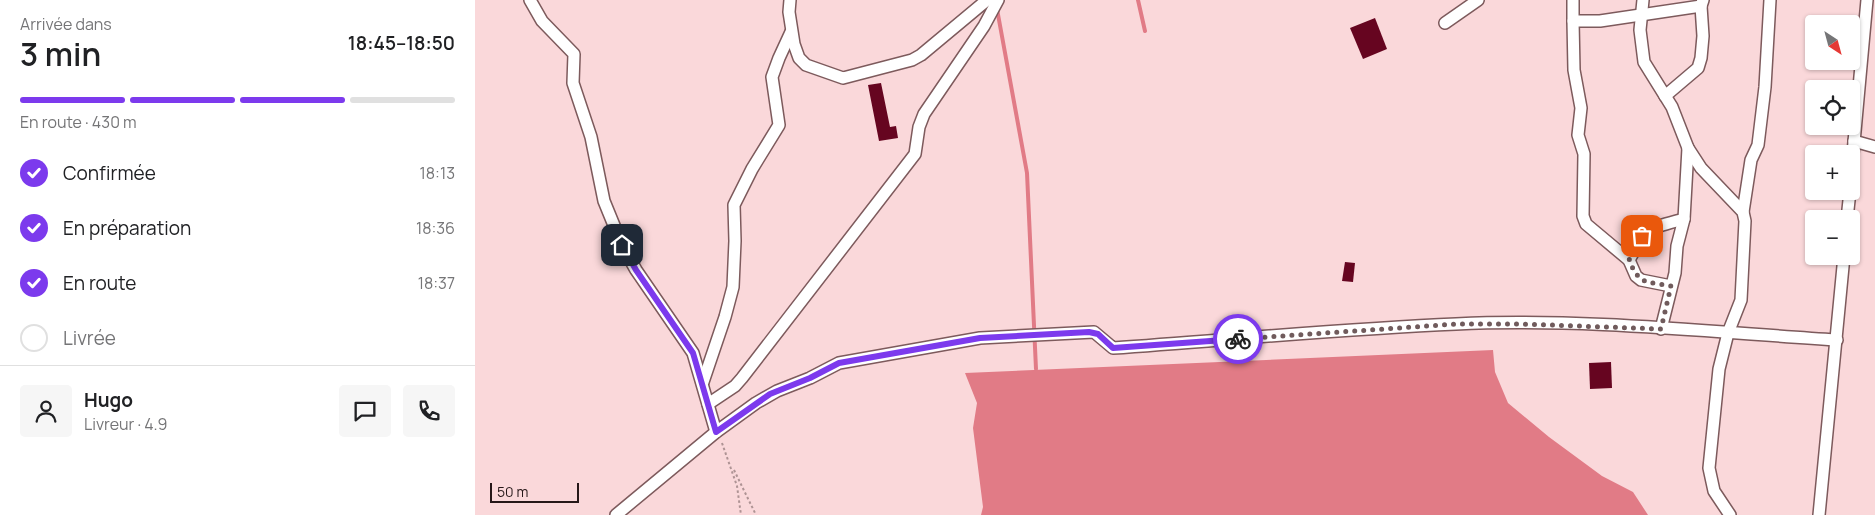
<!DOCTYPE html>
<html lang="fr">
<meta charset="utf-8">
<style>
:root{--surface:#fff;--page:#f6f6f6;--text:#202124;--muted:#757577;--line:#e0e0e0;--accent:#7c3aed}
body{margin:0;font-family:Manrope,sans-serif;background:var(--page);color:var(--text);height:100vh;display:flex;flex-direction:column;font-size:19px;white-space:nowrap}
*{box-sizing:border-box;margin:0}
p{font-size:16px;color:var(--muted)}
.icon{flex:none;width:28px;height:28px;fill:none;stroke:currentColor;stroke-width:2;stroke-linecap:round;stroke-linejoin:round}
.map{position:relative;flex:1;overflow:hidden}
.drawer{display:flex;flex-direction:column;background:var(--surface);width:475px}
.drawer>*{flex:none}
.needle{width:32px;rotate:144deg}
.controls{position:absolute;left:1330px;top:15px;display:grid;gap:10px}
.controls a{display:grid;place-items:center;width:55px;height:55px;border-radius:5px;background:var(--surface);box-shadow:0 1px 4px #0004;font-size:25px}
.scale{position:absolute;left:15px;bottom:12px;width:89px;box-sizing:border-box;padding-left:5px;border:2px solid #261718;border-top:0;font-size:14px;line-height:18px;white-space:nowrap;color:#261718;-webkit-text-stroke:4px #fad8da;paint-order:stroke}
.pin{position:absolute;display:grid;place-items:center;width:42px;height:42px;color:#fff;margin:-21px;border-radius:10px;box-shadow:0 2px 8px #0006}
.courier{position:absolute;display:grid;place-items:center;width:50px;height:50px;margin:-25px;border:4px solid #7c3aed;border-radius:50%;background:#fff;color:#222;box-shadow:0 1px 6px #0007}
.overview em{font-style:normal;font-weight:600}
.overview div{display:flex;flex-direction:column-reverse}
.overview{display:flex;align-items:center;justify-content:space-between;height:85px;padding:0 20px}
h1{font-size:32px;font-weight:600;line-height:38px}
.bar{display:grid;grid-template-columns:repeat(4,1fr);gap:8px 5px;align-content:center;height:60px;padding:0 20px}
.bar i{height:6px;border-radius:4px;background:var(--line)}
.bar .on{background:var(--accent)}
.bar p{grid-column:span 4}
.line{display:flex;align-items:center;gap:12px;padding:0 20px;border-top:1px solid var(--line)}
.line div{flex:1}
.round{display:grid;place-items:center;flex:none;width:52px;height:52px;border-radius:5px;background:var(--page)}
ol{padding:0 20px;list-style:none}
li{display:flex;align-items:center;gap:15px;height:55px}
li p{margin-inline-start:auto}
li .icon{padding:5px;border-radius:50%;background:var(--accent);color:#fff;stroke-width:4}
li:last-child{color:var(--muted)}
li i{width:28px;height:28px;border:2px solid var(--line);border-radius:50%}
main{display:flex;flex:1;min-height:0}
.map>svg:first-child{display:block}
.water{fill:#e17b86}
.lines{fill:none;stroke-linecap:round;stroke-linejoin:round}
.stream{stroke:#e17b86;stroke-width:4}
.building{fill:#660520}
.street-casing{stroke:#7d5a5c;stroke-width:14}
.path{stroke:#ae9394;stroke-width:2;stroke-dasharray:2.5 2.5;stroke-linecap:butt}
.street{stroke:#fff;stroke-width:11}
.done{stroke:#705b5c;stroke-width:5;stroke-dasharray:0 9}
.route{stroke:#7c3aed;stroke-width:6}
</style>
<main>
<section class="drawer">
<div class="overview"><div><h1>3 min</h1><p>Arrivée dans</p></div><em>18:45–18:50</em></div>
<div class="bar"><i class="on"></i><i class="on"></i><i class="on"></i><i></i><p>En route · 430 m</p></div>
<ol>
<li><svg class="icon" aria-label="check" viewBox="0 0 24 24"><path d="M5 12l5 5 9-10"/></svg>Confirmée<p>18:13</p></li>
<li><svg class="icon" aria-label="check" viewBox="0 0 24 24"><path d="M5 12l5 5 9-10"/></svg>En préparation<p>18:36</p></li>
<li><svg class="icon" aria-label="check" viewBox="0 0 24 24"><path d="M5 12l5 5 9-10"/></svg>En route<p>18:37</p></li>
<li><i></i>Livrée</li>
</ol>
<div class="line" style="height:90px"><a class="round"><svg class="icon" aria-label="person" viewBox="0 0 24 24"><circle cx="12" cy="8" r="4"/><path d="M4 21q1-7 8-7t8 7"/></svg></a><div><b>Hugo</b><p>Livreur · 4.9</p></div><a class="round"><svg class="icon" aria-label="chat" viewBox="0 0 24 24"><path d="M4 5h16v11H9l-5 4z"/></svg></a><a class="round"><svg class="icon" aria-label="phone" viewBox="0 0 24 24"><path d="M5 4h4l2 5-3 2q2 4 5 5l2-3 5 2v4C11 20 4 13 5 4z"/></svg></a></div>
</section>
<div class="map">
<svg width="1400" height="515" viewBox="0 0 1400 515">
<rect width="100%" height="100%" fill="#fad8da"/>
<path class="water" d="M 1018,350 L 1020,372 L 1033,403 L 1074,437 L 1127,476 L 1158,492 L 1173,515 L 506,515 L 508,507 L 498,428 L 502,403 L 490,373 Z"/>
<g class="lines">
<g class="stream">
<path d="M 663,0 L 670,31"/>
<path d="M 522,9 L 552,173 L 561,369"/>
</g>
</g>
<g class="building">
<path d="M 900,18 L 912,49 L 888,59 L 875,28 Z"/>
<path d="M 406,83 L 415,127 L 421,126 L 423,138 L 404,141 L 393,85 Z"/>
<path d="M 870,262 L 880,263 L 878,282 L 867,281 Z"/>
<path d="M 1136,362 L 1137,388 L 1115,389 L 1114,363 Z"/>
</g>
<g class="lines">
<g class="street-casing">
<g id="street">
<path d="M 55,0 L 67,21 L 99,54 L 98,83 L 116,137 L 129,201 L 147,245 L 161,270 L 218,353 L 241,432"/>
<path d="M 315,0 L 314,12 L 319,44 L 324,58 L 331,65 L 368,78 L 437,60 L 446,55 L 512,0"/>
<path d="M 1098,0 L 1098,21 L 1125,21 L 1226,6 L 1228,0"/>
<path d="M 1168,0 L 1165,30 L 1169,62 L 1197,107 L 1213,148 L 1226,168 L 1268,212 L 1270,221 L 1266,300 L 1253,333 L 1244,369 L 1234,468 L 1239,491 L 1255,515"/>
<path d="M 1098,21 L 1099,70 L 1106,108 L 1103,135 L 1109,154 L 1108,216 L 1111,224 L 1154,260 L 1161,276 L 1166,280 L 1196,286"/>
<path d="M 970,23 L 1003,0"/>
<path d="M 1190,96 L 1223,68 L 1226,58 L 1228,36 L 1226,6"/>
<path d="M 1379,141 L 1400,147"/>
<path d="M 1376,175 L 1392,0"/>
<path d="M 1268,212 L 1276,160 L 1283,145 L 1290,87 L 1295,0"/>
<path d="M 1372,219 L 1375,191"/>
<path d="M 1154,260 C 1172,227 1173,229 1209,219"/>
<path d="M 1186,329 L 1200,273 L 1202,246 L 1209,219 L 1213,148"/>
<path d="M 228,382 L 250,317 L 258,287 L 260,241 L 259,205 L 277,169 L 304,125 L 297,77 L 304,58 L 316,32"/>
<path d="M 233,404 L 260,386 L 267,378 L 440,154 L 444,127 L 449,114 L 509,26 L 523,0"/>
<path d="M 141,515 L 241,432 L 281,403 L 302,391 L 335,378 L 364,363 L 505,338 L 619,332 L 638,348 C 752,340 866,329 981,324 C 1107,318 1236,332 1362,340"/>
<path d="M 1344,515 L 1369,256"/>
</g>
</g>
<g class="path">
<path d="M 247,443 L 262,486 L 266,515"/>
<path d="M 259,470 L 281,515"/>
</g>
<use href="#street" class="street"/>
</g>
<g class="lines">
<path class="done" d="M 763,339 L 982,324 L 1047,324 L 1186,329 L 1196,286 C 1171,281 1165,286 1154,260 L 1167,236"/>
<path class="route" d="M 147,245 L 161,270 L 218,353 L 241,432 L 295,394 L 335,378 L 364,363 L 505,338 L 614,332 L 623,334 L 638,348 L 763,339"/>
</g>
</svg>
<div class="controls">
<a><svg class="needle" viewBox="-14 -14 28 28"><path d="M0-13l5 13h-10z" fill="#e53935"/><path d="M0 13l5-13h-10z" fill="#757577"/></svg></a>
<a><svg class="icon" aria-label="locate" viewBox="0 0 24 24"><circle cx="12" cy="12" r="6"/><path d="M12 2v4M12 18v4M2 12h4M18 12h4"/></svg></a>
<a>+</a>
<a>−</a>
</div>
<div class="scale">50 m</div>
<div class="pin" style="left:1167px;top:236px;background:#ea580c"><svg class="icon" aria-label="bag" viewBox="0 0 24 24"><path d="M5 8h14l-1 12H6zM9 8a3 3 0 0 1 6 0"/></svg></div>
<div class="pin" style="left:147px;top:245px;background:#1f2937"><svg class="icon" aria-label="home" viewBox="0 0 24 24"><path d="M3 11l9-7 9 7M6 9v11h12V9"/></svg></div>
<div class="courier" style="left:763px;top:339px"><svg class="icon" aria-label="bike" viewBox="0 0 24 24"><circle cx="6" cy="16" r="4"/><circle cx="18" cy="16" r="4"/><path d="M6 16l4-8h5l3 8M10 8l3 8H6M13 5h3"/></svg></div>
</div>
</main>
